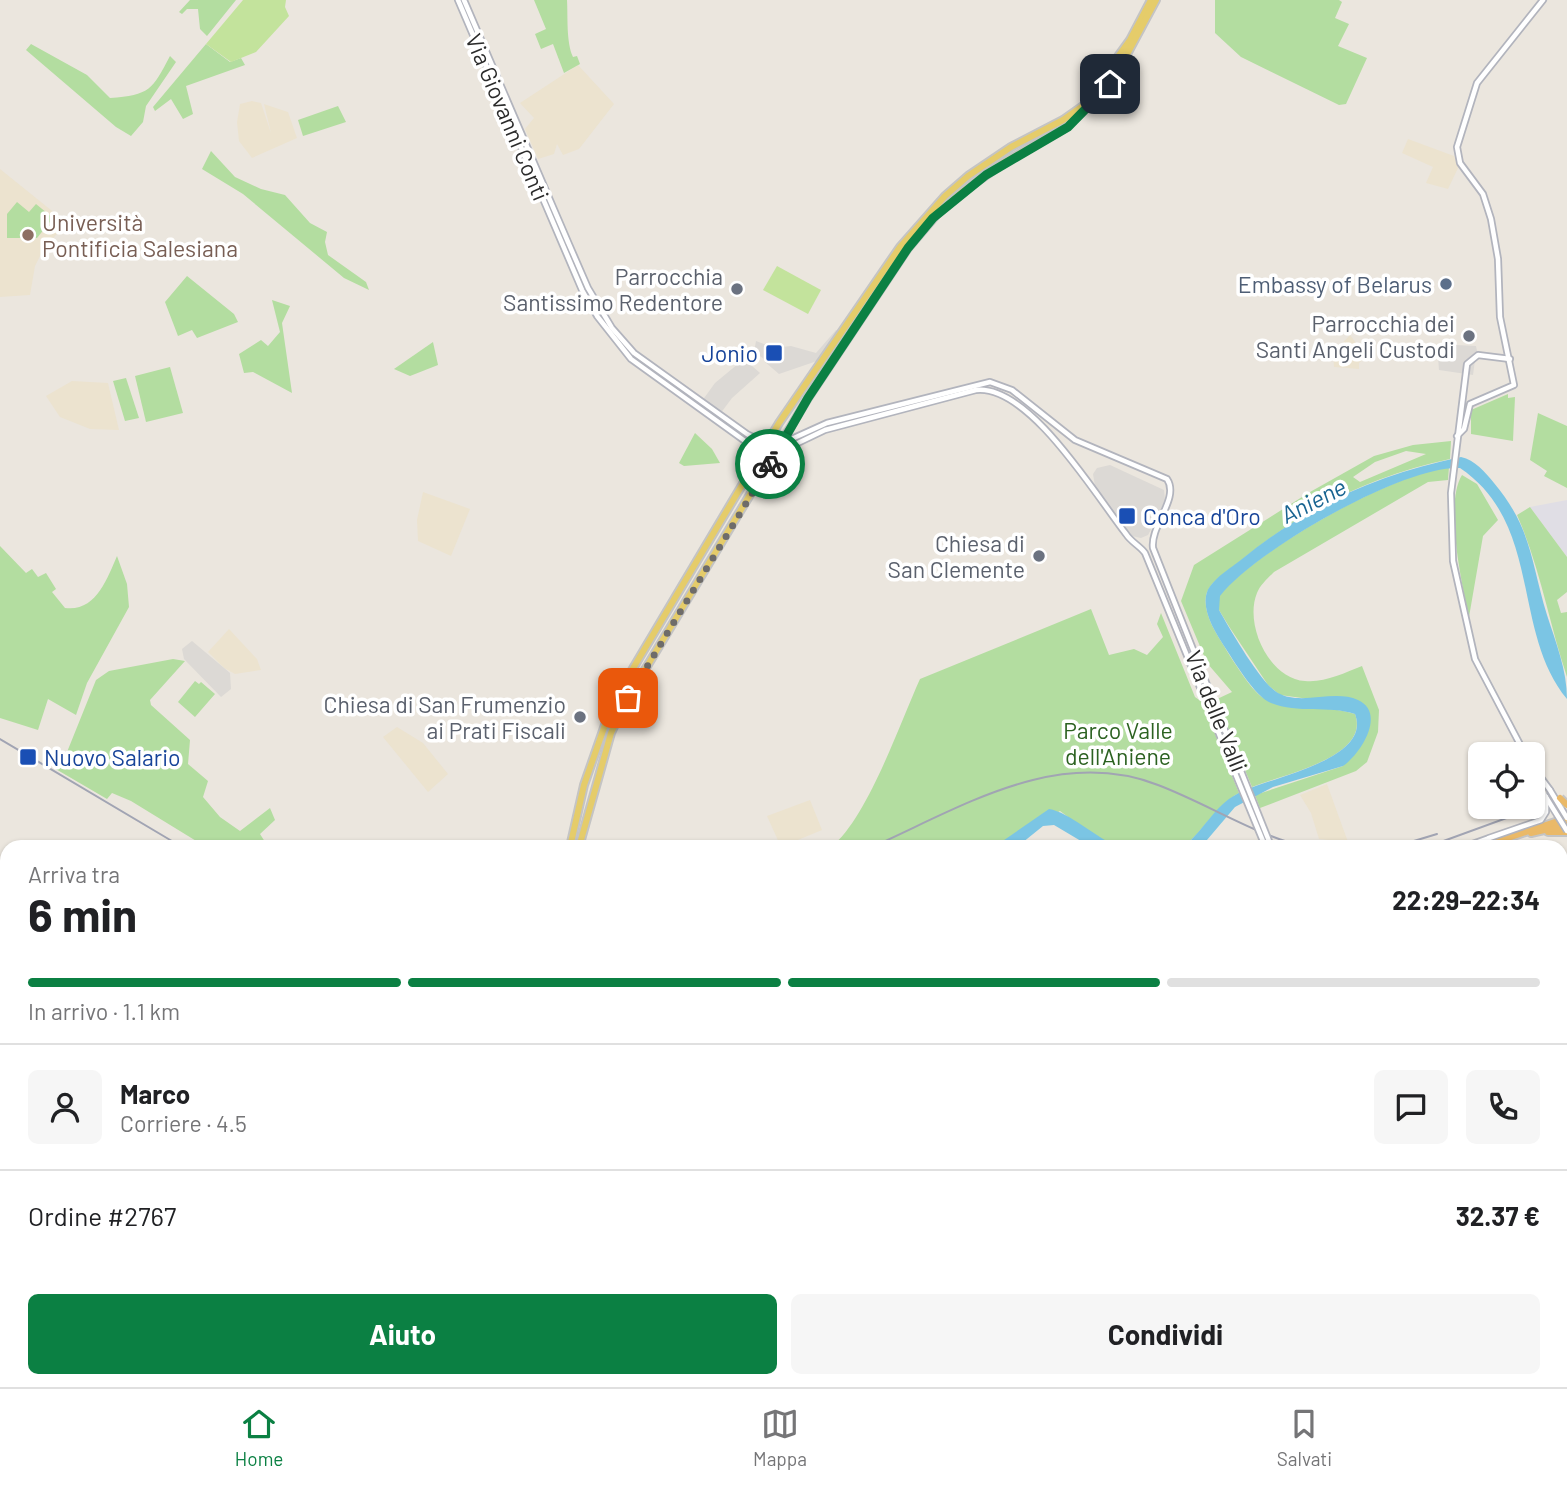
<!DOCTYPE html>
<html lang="it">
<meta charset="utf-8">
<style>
:root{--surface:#fff;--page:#f6f6f6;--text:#202124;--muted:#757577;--line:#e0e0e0;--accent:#0b8043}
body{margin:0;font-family:Barlow,sans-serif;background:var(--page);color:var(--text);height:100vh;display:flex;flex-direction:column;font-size:26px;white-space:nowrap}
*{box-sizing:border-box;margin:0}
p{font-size:23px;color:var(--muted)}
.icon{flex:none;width:38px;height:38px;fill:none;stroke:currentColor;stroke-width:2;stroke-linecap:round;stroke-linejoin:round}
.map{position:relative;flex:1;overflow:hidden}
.drawer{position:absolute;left:0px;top:840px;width:1568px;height:548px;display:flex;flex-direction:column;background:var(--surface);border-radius:21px 21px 0 0;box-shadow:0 2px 5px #0004}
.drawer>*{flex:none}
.controls{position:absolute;left:1468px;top:742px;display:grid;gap:14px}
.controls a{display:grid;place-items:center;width:77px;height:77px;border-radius:10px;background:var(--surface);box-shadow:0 2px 5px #0004;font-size:35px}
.pin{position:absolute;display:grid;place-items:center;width:60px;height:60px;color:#fff;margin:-30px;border-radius:14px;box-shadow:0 4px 10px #0006}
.courier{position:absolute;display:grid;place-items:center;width:70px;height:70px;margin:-35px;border:5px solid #0b8043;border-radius:50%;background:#fff;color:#222;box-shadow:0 2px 9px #0007}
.headline em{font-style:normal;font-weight:700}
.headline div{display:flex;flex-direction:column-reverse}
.headline{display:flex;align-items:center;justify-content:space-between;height:119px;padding:0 28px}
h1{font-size:46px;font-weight:700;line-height:52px}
.bar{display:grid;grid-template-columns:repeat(4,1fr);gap:10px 7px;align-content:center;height:84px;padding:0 28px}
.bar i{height:9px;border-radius:5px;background:var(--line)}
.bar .on{background:var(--accent)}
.bar p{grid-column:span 4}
.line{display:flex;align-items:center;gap:18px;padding:0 28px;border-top:2px solid var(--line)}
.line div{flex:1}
.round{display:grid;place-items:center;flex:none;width:74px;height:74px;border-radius:10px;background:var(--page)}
.button{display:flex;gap:14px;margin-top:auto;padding:14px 28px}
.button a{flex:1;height:80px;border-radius:10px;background:var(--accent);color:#fff;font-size:28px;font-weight:700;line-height:80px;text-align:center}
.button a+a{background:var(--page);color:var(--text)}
.dock{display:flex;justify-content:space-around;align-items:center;height:98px;border-top:2px solid var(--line);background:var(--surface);font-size:19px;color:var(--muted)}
.dock a{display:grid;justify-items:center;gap:4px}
.dock .on{color:var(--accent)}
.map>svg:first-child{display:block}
.industrial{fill:#e0dee5}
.education{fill:#ece3cf}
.airport{fill:#dadbe4}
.green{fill:#b3dda0;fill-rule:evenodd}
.pitch{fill:#c3e39c}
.plaza{fill:#dcd9d5}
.water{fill:#7bc5e4}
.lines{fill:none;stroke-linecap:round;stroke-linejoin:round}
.taxiway{stroke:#c6c5c8;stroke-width:9}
.runway{stroke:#c6c5c8;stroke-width:23}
.secondary-casing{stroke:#b2b4bd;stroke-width:8}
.primary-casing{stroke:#c4c4c4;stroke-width:10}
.trunk-casing{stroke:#c4c4c4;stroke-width:10}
.secondary{stroke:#fff;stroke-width:4.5}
.primary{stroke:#e5cc6a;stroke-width:6}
.trunk{stroke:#eab968;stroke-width:6}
.rail{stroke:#a1a4b3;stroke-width:2}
.secondary-bridge-casing{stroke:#b2b4bd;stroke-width:8;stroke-linecap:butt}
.trunk-bridge-casing{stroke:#c4c4c4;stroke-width:10;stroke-linecap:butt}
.secondary-bridge{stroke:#fff;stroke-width:4.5}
.trunk-bridge{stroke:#eab968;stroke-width:6}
.done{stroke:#6e6c6a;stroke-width:7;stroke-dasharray:0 12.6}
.route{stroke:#0b8043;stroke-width:9}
.education-dot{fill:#8d6e63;stroke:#fff;stroke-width:2.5}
.service-dot{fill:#5c6f8a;stroke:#fff;stroke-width:2.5}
.worship-dot{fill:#6b7280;stroke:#fff;stroke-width:2.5}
.transit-dot{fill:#1a4fb4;stroke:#fff;stroke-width:2.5}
.labels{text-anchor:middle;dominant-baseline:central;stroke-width:7;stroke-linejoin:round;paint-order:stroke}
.street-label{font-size:23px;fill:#2b2b2b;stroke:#fff}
.education-label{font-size:23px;fill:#785e54;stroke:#fff;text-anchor:start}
.worship-label{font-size:23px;fill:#5b616d;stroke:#fff;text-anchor:end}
.service-label{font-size:23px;fill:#4e5e75;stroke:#fff;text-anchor:end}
.transit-label{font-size:23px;fill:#164399;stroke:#fff;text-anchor:start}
.park-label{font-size:23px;fill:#2c6221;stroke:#fff}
.water-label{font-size:24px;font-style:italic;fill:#196491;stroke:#fff}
</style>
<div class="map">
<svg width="1567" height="1387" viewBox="0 0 1567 1387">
<rect width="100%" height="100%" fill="#ebe6de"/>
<path class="industrial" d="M 1567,500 L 1567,557 L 1530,507 Z"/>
<g class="education">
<path d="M 578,65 L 614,104 L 579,149 L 563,155 L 557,144 L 554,154 L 538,159 L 525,129 L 534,118 L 520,103 Z"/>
<path d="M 252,101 L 261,103 L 271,133 L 264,104 L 288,112 L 297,138 L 252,158 L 239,141 L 237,122 L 240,104 Z"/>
<path d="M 1408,139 L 1454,156 L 1458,168 L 1448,189 L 1426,183 L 1433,167 L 1402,153 Z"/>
<path d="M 0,169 L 67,223 L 44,248 L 35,266 L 30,295 L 0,297 Z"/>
<path d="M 1350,335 L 1366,356 L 1359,363 L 1359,369 L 1334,367 L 1333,353 Z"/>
<path d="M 72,381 L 108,383 L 119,430 L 90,429 L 60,417 L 46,396 Z"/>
<path d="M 423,492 L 470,509 L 451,556 L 418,541 L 417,520 Z"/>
<path d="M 229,629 L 257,659 L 261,670 L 235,674 L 224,668 L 208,652 Z"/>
<path d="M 397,727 L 423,743 L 448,774 L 428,792 L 383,737 Z"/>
<path d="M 1327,784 L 1348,842 L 1319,839 L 1311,813 L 1300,795 Z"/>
<path d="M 810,800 L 822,830 L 781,847 L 767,816 Z"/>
</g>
<path class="airport" d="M 0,957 L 7,959 L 7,1293 L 0,1297 Z"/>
<g class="green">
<path d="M 190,0 L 236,0 L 207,36 L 200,29 L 198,9 L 187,9 L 182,14 L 179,12 Z"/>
<path d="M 534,0 L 567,0 C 568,16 566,42 573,57 L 577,56 L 580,64 L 564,73 L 553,44 L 541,49 L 535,34 L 546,29 Z"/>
<path d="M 1215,0 L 1339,0 L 1342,2 L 1335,18 L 1349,24 L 1338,46 L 1367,58 L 1346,104 L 1339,105 L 1241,57 L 1215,33 Z"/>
<path d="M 31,44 L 87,75 L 110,98 C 150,95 152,90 170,56 L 176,62 L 146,106 L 143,122 L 131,136 L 116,127 L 26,50 Z"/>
<path d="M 206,44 L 230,62 L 241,58 L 245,65 L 186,86 L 193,114 L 183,119 L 171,99 L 155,111 L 153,107 Z"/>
<path d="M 338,106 L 346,122 L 303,136 L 298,120 Z"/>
<path d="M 211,151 L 235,177 L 261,189 L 285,195 L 310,223 L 327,232 L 325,242 L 328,255 L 366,282 L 369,290 L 344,278 L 243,194 L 202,169 Z"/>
<path d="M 17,202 L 29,212 L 36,204 L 53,218 L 37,238 L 7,238 L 7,214 Z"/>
<path d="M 187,276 L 234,314 L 238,322 L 197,338 L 192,330 L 178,336 L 165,302 Z"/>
<path d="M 272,300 L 290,306 L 282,323 L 292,393 L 253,372 L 244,373 L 239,354 L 261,340 L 268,346 L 280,332 Z"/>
<path d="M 433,342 L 438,365 L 410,376 L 394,369 Z"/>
<path d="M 170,367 L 183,413 L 146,422 L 135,376 Z"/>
<path d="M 126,378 L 139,418 L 125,421 L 113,381 Z"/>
<path d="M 1508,394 L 1508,398 L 1515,397 L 1513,441 L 1471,434 L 1471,410 Z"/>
<path d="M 1538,413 L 1567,426 L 1567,488 L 1544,476 L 1547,471 L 1530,460 Z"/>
<path d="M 695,433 L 712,449 L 720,463 L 684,466 L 679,463 Z"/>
<path d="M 1451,441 L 1450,459 C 1370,476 1300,511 1238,563 C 1228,571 1212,580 1207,592 C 1201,610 1215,632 1224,646 C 1231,658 1252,691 1262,697 C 1293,712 1324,704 1355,714 C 1371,758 1280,775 1252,787 L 1245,770 L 1247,768 L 1215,700 L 1232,692 L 1207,663 L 1181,601 L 1194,565 L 1310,492 L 1374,456 L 1413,445 ZM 1406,451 L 1426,454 L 1360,482 L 1353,477 L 1375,462 Z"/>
<path d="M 1449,467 L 1448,480 L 1428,482 L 1274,572 C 1268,578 1260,585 1257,593 C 1244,624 1269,679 1305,681 C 1324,683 1344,673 1362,666 L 1379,710 L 1378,732 L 1367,762 L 1356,771 L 1260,808 L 1255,795 L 1343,766 L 1367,707 L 1280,695 L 1268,685 L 1230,628 L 1219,610 L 1219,596 C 1256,550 1391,474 1449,467 Z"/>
<path d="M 1462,475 L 1477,484 L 1498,520 L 1483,536 L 1469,617 C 1462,584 1444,504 1462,475 Z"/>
<path d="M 1530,507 L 1567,557 L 1567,592 L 1557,600 L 1561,613 L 1567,612 L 1567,677 C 1549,623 1540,567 1517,515 Z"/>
<path d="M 0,546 L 26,573 L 32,569 L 38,577 L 46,573 L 56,589 L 52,592 L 65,608 C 96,612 107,579 117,556 L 127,584 L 129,607 L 87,683 L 76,715 L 48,699 L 38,730 L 0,718 Z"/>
<path d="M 1091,609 L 1109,655 L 1134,649 L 1147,655 L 1163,637 L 1157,624 L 1161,613 L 1195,697 L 1202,702 L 1239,793 C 1215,806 1204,831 1183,847 L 1118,847 L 1095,837 L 1060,811 L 994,847 L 831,847 C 867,819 900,723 920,679 Z"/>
<path d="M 173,659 L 185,661 L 150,700 L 151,705 L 190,740 L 188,764 L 208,781 L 203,797 L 220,817 L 240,831 L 270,808 L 275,820 L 260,834 L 267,845 L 272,847 L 206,847 L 131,801 L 112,793 L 107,799 L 54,768 L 56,765 L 61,767 L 96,680 L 109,671 Z"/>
<path d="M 195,681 L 199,684 L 201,682 L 215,694 L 195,717 L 178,702 Z"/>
<path d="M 0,1133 L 7,1134 L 7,1243 L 0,1238 Z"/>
<path d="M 781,1381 L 1085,1381 L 1097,1387 L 771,1387 Z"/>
</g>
<g class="pitch">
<path d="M 243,0 L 286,0 L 285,7 L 289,16 L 256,52 L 231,62 L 206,44 Z"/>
<path d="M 777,266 L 821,290 L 808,314 L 763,290 Z"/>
<path d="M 785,1381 L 879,1381 L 871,1387 L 774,1387 Z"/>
</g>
<g class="plaza">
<path d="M 836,330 L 839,332 L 817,361 L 779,374 L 765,362 L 781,362 L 764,359 L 754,352 L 756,341 L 774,348 L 791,346 L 816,353 Z"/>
<path d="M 1456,345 L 1476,346 L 1477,351 L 1482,352 L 1475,360 L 1473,375 L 1439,370 L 1438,357 L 1442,346 L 1456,347 Z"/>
<path d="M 744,359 L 760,373 L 732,398 L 720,414 L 702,401 L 715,383 Z"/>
<path d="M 1110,465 L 1164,490 L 1165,500 L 1156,520 L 1148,535 L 1141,538 L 1132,536 L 1122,526 L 1095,486 L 1093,474 L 1097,468 Z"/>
<path d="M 192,641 L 230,673 L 231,689 L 221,697 L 184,659 L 182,649 Z"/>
</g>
<g class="water">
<path d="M 1461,457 C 1475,460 1485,472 1494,483 C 1532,528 1531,563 1547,615 C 1556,643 1567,670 1567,699 C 1511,631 1543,524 1460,468 C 1403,465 1255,551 1220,596 L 1219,610 C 1230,629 1261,684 1278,693 C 1301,706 1334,689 1358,700 C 1387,713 1360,755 1343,766 L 1273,787 L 1235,807 L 1201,847 L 1183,847 C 1203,832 1214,806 1237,794 C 1265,778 1373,761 1355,714 C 1328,705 1298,714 1271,703 C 1255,697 1234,661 1224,646 C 1215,632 1201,610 1207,592 C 1212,579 1231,568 1242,559 C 1307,506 1378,474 1461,457 Z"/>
<path d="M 1049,809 C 1069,812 1096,838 1119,847 L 1091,847 L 1054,825 L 1043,826 L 1017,847 L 994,847 Z"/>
</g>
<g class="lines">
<g class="taxiway">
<path d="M 0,1061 L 7,1061"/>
<path d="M 0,1083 L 7,1083"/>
<path d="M 0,1089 L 7,1097"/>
</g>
<path class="runway" d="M 0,1124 L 7,1125"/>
<g class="secondary-casing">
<g id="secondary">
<path d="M 458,0 L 582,290 L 597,316 L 631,359 L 749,444 L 765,452 L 777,453 L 825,430 L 976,390 C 1029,384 1096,496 1126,534 C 1131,542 1140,546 1145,553 L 1235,773"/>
<path d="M 464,0 L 568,242 L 588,288 L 612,328 L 634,353 L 747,434 L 761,441 L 785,442 L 827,423 L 990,382 L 1012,390 L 1075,440 L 1167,479 C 1180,498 1150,526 1153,548 L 1241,771"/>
<path d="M 1510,359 L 1478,355 L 1467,364 L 1451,493 L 1453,561 L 1475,659 L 1525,754"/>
<path d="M 1457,436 L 1464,429 L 1470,404 L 1514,385 L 1500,317 L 1498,259 L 1491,219 L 1483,194 L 1460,163 L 1457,147 L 1477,83 L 1543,0"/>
<path d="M 1533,767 L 1550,790"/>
<path d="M 1464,847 L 1489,838"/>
<path d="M 1561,853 L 1567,862"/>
<path d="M 1096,1381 L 1103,1387"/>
<path d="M 1105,1381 L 1113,1387"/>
</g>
</g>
<g class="primary-casing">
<g id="primary">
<path d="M 1109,69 L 1130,40 L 1151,0"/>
<path d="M 570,847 L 584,785 L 613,702 L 779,423 L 900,247 L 945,196 L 968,176 L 1011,147 L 1063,120 L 1087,103 L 1125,58 L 1156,0"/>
<path d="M 579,847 L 611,733 L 625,703 L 808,398 L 908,248 L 937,214 L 961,193 L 1005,162 L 1065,128 L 1092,103"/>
<path d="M 0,946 L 7,950"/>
<path d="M 0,951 L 7,955"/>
</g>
</g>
<g class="trunk-casing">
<g id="trunk">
<path d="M 1548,832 L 1567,832"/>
<path d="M 1531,833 L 1567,825"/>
<path d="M 1481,847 L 1567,818"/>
<path d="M 1496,847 L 1513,847"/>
<path d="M 748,1387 L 759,1381"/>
<path d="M 759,1387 L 774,1381"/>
</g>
</g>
<use href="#secondary" class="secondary"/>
<use href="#primary" class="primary"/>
<use href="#trunk" class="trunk"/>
<g class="rail">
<path d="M 0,739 L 182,847"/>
<path d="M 872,847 C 962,807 1057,746 1158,785 C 1208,804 1253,834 1305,847"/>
<path d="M 1394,847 L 1437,834"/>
<path d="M 1427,847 L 1526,811 L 1567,800"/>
<path d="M 0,938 L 7,942"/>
</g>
<g class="secondary-bridge-casing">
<g id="secondary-bridge">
<path d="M 1241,771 L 1271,846"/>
<path d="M 1235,773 L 1265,846"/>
<path d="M 1550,790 L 1567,818"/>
<path d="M 1544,794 L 1567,831"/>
<path d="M 1489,838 L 1541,820 L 1546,812 L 1546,797"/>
</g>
</g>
<g class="trunk-bridge-casing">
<path id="trunk-bridge" d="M 1560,798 L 1567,805"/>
</g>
<use href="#secondary-bridge" class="secondary-bridge"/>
<use href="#trunk-bridge" class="trunk-bridge"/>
</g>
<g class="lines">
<path class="done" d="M 628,698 L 770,464"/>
<path class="route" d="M 770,464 L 808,398 L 908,248 L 933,218 L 986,175 L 1068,127 L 1110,84"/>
</g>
<circle class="education-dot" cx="28" cy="235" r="7"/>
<circle class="service-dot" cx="1446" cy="284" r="7"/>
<g class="worship-dot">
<circle cx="737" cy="289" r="7"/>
<circle cx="1469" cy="336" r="7"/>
<circle cx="1039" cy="556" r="7"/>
<circle cx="580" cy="717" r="7"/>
</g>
<g class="transit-dot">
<rect x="765" y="344" width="18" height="18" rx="3.5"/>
<rect x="1118" y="507" width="18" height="18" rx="3.5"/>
<rect x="19" y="748" width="18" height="18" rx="3.5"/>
</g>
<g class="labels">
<g class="street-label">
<text transform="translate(508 117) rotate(67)">Via Giovanni Conti</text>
<text transform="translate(1217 711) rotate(68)">Via delle Valli</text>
</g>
<g class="education-label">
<text x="42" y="222">Università<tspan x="42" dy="26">Pontificia Salesiana</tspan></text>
</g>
<g class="worship-label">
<text x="723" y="276">Parrocchia<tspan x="723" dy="26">Santissimo Redentore</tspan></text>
<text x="1455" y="323">Parrocchia dei<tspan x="1455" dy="26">Santi Angeli Custodi</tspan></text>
<text x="1025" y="543">Chiesa di<tspan x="1025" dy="26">San Clemente</tspan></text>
<text x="566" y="704">Chiesa di San Frumenzio<tspan x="566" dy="26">ai Prati Fiscali</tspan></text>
</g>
<g class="service-label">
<text x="1432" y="284">Embassy of Belarus</text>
</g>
<g class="transit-label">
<text x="758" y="353" text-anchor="end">Jonio</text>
<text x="1143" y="516">Conca d'Oro</text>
<text x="44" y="757">Nuovo Salario</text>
</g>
<g class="park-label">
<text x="1118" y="730">Parco Valle<tspan x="1118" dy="26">dell'Aniene</tspan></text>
</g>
<g class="water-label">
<text transform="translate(1313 500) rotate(-27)">Aniene</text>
</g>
</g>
</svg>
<div class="controls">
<a><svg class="icon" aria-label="locate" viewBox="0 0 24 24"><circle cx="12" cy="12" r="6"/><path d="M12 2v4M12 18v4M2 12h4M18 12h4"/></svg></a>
</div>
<div class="pin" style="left:628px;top:698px;background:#ea580c"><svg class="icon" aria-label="bag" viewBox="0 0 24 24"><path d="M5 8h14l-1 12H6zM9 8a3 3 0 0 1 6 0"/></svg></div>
<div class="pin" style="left:1110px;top:84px;background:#1f2937"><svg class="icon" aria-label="home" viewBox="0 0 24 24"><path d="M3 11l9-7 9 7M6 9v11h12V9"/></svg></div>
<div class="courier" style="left:770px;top:464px"><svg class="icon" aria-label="bike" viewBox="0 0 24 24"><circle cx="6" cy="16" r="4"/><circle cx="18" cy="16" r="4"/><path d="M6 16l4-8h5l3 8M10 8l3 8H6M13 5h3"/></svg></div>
<section class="drawer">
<div class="headline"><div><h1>6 min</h1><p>Arriva tra</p></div><em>22:29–22:34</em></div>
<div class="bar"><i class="on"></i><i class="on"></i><i class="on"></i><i></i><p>In arrivo · 1.1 km</p></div>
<div class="line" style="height:126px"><a class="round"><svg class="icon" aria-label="person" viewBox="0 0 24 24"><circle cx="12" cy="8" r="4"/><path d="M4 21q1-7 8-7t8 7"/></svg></a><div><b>Marco</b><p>Corriere · 4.5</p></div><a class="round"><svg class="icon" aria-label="chat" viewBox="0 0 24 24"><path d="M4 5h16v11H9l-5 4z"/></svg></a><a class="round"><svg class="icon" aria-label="phone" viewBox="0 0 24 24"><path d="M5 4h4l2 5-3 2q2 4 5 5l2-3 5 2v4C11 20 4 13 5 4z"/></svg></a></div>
<div class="line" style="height:91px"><div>Ordine #2767</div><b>32.37 €</b></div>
<div class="button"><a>Aiuto</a><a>Condividi</a></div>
</section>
</div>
<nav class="dock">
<a class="on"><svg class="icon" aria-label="home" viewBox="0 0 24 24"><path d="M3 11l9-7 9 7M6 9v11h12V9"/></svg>Home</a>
<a><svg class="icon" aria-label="map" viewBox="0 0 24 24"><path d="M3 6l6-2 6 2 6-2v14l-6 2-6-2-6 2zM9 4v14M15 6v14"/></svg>Mappa</a>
<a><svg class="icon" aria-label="saved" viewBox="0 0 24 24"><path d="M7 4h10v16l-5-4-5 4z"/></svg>Salvati</a>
</nav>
